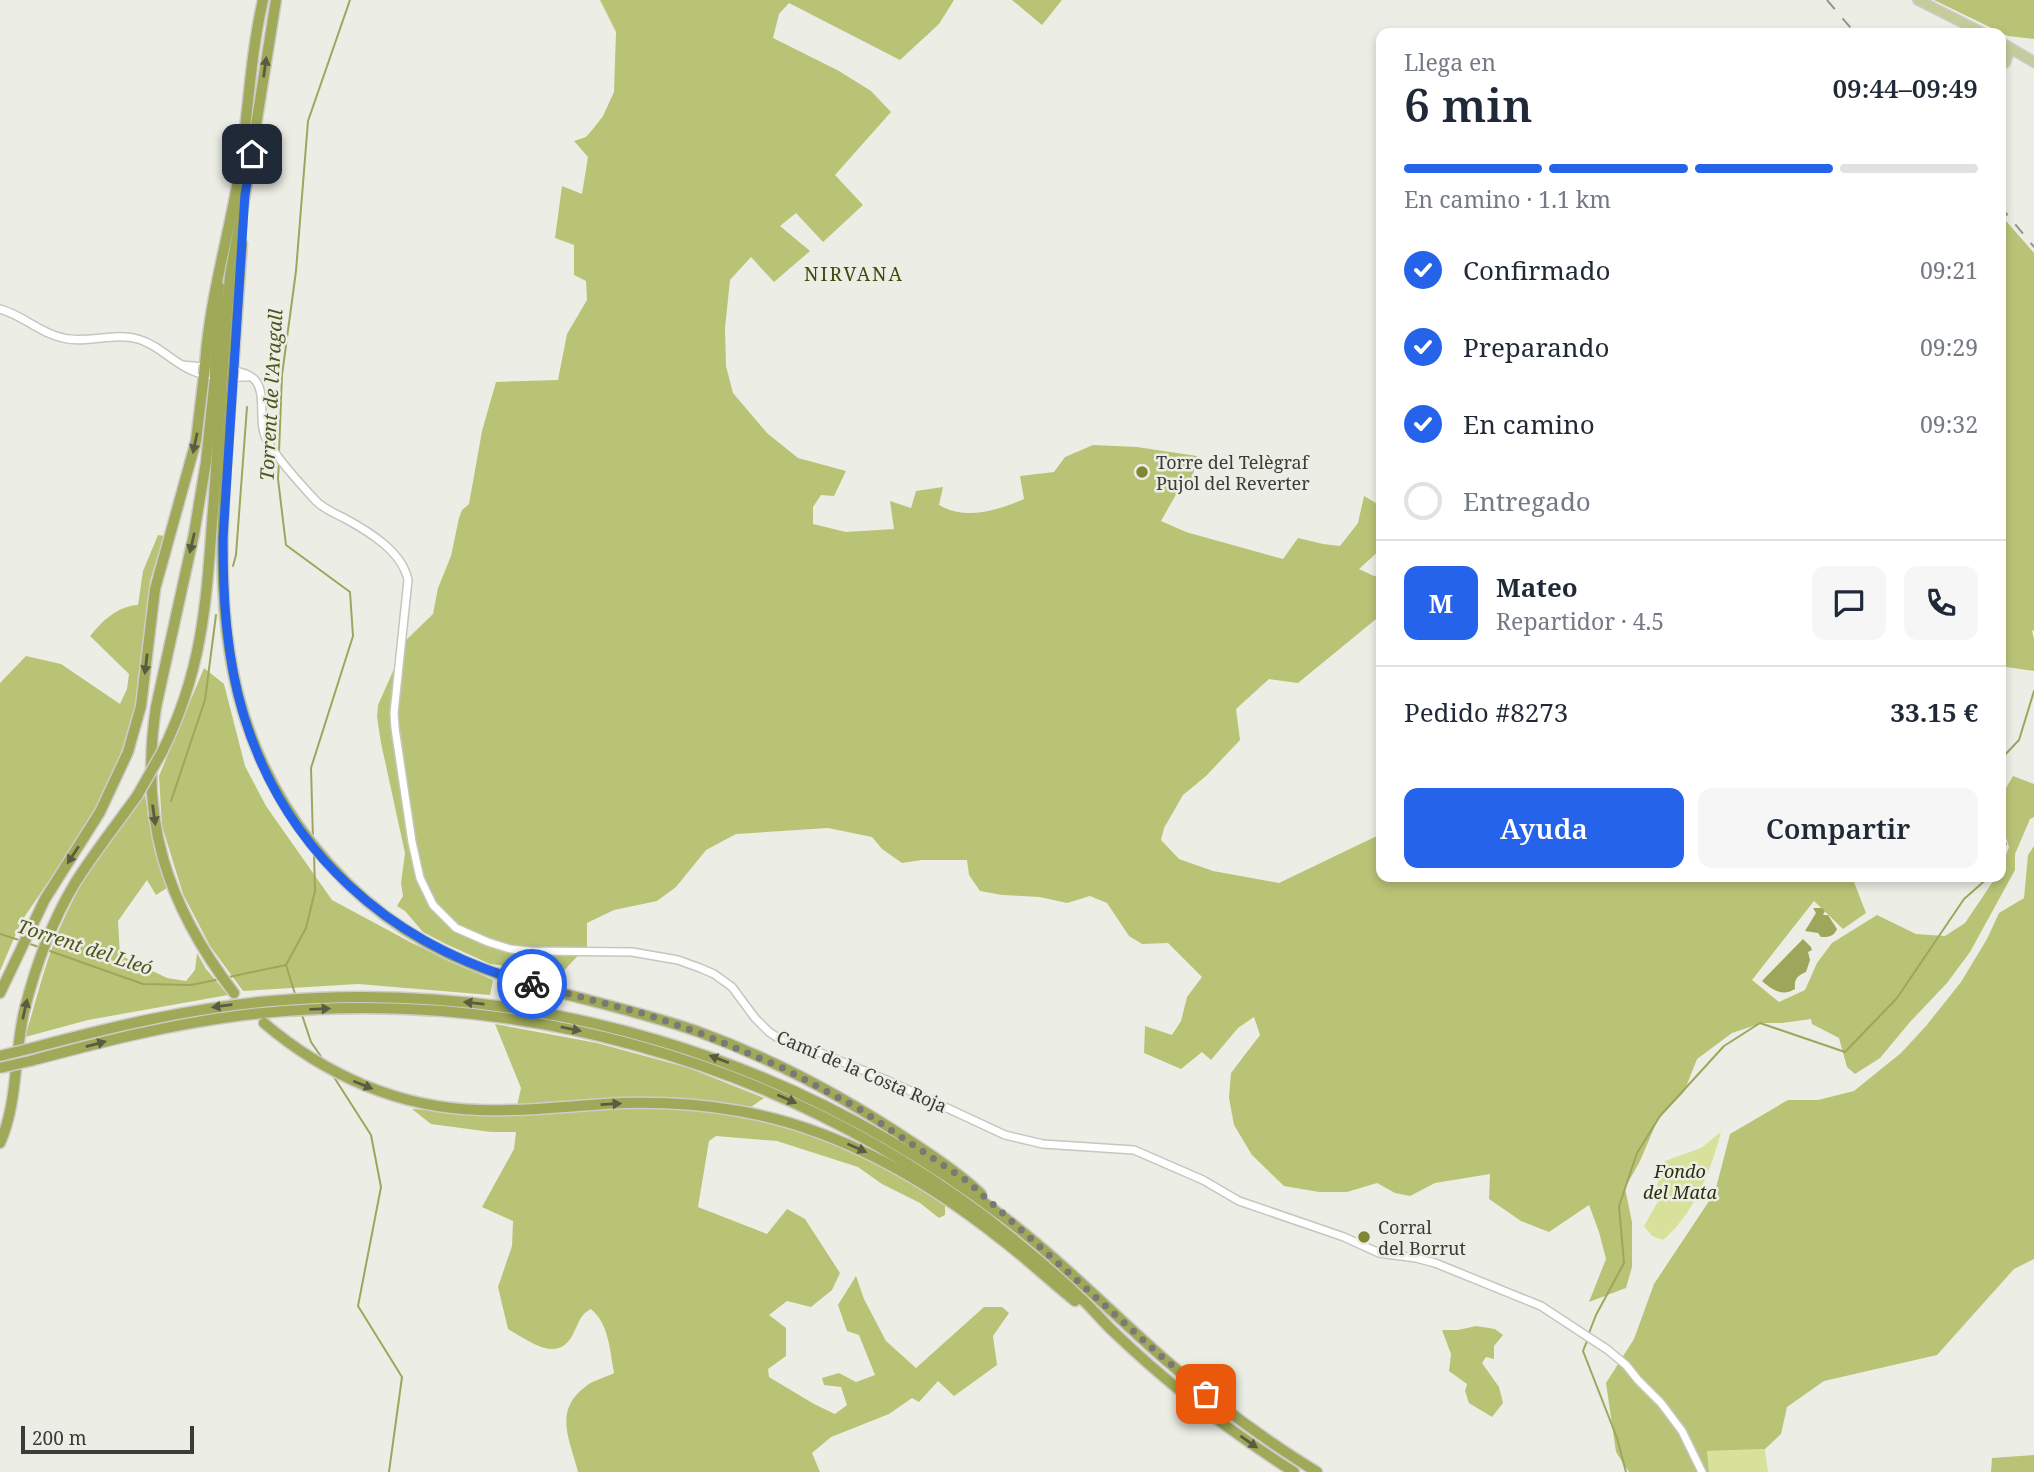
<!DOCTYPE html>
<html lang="es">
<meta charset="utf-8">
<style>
:root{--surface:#fff;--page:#f6f6f7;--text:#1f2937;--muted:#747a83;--line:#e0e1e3;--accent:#2563eb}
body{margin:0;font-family:"Noto Serif",serif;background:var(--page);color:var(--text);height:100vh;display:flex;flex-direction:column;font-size:26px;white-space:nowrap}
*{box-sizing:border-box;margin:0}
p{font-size:23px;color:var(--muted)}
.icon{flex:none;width:38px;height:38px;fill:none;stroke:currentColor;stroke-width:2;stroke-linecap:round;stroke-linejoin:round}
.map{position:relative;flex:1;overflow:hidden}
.side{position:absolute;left:1376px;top:28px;width:630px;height:854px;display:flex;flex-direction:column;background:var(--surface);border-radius:14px;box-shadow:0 4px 10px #0003}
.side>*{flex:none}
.scale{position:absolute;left:21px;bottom:18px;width:173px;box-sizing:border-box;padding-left:7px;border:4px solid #3b3b38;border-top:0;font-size:19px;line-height:24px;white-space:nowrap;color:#3b3b38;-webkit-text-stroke:5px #eceee5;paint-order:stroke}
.pin{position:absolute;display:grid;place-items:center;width:60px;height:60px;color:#fff;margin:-30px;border-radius:14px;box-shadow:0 4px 10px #0006}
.courier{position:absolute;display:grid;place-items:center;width:70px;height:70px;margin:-35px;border:5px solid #2563eb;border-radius:50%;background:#fff;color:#222;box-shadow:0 2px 9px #0007}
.overview em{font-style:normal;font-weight:600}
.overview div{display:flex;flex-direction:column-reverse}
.overview{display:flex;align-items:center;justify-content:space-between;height:119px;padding:0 28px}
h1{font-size:46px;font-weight:600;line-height:52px}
.bar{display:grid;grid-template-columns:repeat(4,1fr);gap:10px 7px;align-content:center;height:84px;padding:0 28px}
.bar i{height:9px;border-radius:5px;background:var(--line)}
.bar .on{background:var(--accent)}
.bar p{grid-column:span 4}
.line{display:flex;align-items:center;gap:18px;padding:0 28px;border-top:2px solid var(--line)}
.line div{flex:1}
.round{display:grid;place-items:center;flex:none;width:74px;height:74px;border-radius:14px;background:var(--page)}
ol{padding:0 28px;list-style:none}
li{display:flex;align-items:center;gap:21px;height:77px}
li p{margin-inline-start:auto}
li .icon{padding:7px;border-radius:50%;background:var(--accent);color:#fff;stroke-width:4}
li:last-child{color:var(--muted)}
li i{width:38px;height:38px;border:4px solid var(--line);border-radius:50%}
.button{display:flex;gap:14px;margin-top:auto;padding:14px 28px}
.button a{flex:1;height:80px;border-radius:14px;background:var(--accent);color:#fff;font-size:28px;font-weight:600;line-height:80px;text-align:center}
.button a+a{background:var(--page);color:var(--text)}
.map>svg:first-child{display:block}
.green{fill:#d8e19a}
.forest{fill:#b9c376}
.water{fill:#9ea65b}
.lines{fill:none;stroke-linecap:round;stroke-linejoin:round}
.stream{stroke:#9ea65b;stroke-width:2}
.tertiary-casing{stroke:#c5c6be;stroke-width:10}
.primary-casing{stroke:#cccccb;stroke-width:12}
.motorway-casing{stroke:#cccccb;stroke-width:13}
.tertiary{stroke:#fff;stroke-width:7}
.primary{stroke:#c5cb9a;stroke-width:9}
.motorway{stroke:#9fa957;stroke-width:10}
.rail{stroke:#92938d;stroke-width:2;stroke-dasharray:12 12;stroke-linecap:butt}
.motorway-bridge-casing{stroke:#cccccb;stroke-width:13;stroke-linecap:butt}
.motorway-bridge{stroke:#9fa957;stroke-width:10}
.oneway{fill:#595c41}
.done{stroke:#797a75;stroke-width:7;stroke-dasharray:0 12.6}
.route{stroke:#2563eb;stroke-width:9}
.poi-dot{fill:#7f8733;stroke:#eceee5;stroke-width:2.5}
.labels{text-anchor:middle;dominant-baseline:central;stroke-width:5;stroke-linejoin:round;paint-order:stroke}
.poi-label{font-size:18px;fill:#3b3b38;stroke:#eceee5;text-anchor:start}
.street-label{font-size:18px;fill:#3b3b38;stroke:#eceee5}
.park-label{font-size:18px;font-style:italic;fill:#2b2e0d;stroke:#eceee5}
.neighbourhood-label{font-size:19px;letter-spacing:2px;fill:#44490c;stroke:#eceee5}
.water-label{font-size:19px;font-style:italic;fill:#4f551d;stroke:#eceee5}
</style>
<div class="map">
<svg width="2034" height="1472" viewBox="0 0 2034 1472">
<rect width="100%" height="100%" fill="#eceee5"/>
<g class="green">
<path d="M 1721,1132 C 1711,1170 1694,1214 1663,1240 L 1652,1236 L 1644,1226 L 1661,1196 L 1657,1185 L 1665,1161 L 1701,1148 Z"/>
<path d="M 1765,1449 L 1768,1472 L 1709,1472 L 1707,1451 Z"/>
</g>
<g class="forest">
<path d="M 600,0 L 954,0 L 939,24 L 900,60 L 789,3 L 779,14 L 773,38 L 839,71 L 871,91 L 891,112 L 835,175 L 863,205 L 823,242 L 796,213 L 780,226 L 810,251 L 774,282 L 751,257 L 730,280 L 725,328 L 726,366 L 733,393 L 767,433 L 798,458 L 846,471 L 834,496 L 821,495 L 813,507 L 813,524 L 846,532 L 894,529 L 890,501 L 911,508 L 916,491 L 943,487 L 939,505 C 965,521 998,510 1024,499 L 1020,476 L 1054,472 L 1065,457 L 1093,445 L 1137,447 L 1197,456 L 1192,480 L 1178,491 L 1161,521 L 1186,532 L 1283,559 L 1298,538 L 1323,544 L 1340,546 L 1358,523 L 1364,496 L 1381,506 L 1381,549 L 1359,569 L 1374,576 L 1381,575 L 1381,615 L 1298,683 L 1269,679 L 1236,709 L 1240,740 L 1206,776 L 1183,795 L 1164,828 L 1161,840 L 1179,859 L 1213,871 L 1279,883 L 1381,834 L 1381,877 L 1852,877 L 1866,913 L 1843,929 L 1814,901 L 1752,980 L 1779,1002 L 1805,990 L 1817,963 L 1832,943 L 1877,915 L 1916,934 L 1945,936 L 1965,923 L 1996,877 L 2000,877 L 2000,870 L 2009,847 L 2000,820 L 2000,798 L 2013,776 L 2034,784 L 2034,817 L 2030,819 L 2015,854 L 2015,870 L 1970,952 L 1947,983 L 1910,1022 L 1880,1058 L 1855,1074 L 1847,1067 L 1839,1038 L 1812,1024 L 1811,1019 L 1782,1023 L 1762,1023 L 1732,1033 L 1697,1059 L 1684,1092 L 1658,1119 L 1640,1161 L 1625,1188 L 1632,1222 L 1632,1267 L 1626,1288 L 1589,1302 L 1606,1259 L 1599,1232 L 1589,1205 L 1549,1232 L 1521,1221 L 1489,1199 L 1490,1174 L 1435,1183 L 1410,1196 L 1395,1193 L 1377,1183 L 1347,1192 L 1319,1192 L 1284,1186 L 1252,1155 L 1234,1125 L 1229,1098 L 1231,1073 L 1260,1035 L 1254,1017 L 1238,1028 L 1211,1060 L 1202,1052 L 1181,1069 L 1144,1053 L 1145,1026 L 1172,1035 L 1181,1021 L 1187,997 L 1202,977 L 1168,943 L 1142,944 L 1129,936 L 1107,903 L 1090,896 L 1067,903 L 1040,897 L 1002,895 L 980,891 L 969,875 L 967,860 L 922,860 L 902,863 L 882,849 L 872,837 L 828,828 L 736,834 L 706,850 L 676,887 L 657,901 L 614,910 L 587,923 L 587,946 L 556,979 L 508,966 L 490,964 L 446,944 L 423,932 L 405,911 L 397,906 L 403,896 L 401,883 L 405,853 L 381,743 L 377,717 L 378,705 L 394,669 L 402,644 L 433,614 L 438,588 L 451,556 L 459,518 L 462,510 L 469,504 L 482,431 L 496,382 L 558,380 L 567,334 L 587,300 L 586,281 L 574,275 L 574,245 L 555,238 L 562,186 L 582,194 L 588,157 L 574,141 L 586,137 L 593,129 L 603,116 L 614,92 L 616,32 Z"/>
<path d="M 1012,0 L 1062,0 L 1042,25 Z"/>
<path d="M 1934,0 L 2034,0 L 2034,39 L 2008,36 Z"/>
<path d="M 2000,214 L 2034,253 L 2034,630 L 2032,631 L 2034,639 L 2034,671 L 2006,667 L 2003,654 L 2000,651 Z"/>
<path d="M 158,535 L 164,536 L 150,581 L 138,696 L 118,763 L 92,817 L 21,922 L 0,971 L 0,683 L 26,656 L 61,664 L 120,704 L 127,689 L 129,674 L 90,636 C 102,621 118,606 138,605 L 143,571 Z"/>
<path d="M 204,668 L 224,684 L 245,766 L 266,806 L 332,900 L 412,943 L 493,980 L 490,995 L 358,984 L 243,991 L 210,946 L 183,894 L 162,826 L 159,776 Z"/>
<path d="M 145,795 L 155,852 L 167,888 L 156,895 L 147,880 L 118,921 L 120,955 L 167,978 L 186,981 L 195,970 L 197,953 L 206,969 L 228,995 L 88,1020 L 25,1037 C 35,1005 43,971 55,940 C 76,887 107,837 145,795 Z"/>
<path d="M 2034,846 L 2034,1259 L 2014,1269 L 1937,1355 L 1824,1381 L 1787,1407 L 1781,1434 L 1765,1449 L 1707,1451 L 1709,1472 L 1629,1472 L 1616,1452 L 1606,1383 L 1634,1339 L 1654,1284 L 1715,1192 L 1730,1134 L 1788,1100 L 1818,1100 L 1854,1091 L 1901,1053 L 1926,1026 L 1961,982 L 1987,939 L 1999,913 L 2024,898 L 2028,855 Z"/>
<path d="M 495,1024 L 597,1043 L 689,1068 L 764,1098 L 738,1116 L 818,1136 L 887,1167 L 945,1204 L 945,1215 L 939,1218 L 920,1203 L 882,1184 L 858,1167 L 777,1141 L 716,1136 L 709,1141 L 698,1207 L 767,1234 L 787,1209 L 805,1219 L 840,1273 L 832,1290 L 811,1307 L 787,1301 L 769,1315 L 786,1328 L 786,1356 L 768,1369 L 769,1377 L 814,1404 L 835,1414 L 847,1405 L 841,1387 L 824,1385 L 822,1378 L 839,1373 L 856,1382 L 875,1375 L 859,1335 L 847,1331 L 838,1305 L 856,1276 L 864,1299 L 886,1341 L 916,1368 L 984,1307 L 1002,1307 L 1009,1313 L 993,1336 L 997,1365 L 954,1396 L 938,1381 L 919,1402 L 912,1398 L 889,1414 L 831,1437 L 812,1453 L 820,1472 L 578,1472 C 570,1440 553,1411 585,1387 C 593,1380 605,1378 614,1373 C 610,1351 609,1324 591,1309 C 581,1314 580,1320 575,1330 C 560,1366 531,1342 508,1329 L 498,1287 L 512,1246 L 513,1221 L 482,1207 L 514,1149 L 516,1132 L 491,1132 L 431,1124 L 412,1109 L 515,1115 L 521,1088 Z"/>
<path d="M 1476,1326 L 1495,1329 L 1503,1335 L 1494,1346 L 1494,1359 L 1486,1357 L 1482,1363 L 1499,1387 L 1503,1403 L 1492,1417 L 1469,1403 L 1465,1391 L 1467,1384 L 1449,1371 L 1451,1354 L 1442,1330 L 1458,1330 Z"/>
<path d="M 2034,1455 L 2034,1472 L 1991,1472 L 1992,1458 Z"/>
</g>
<g class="water">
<path d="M 1813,908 L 1822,908 L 1825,911 L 1823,915 L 1828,915 L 1837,929 C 1833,937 1829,937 1821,937 L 1818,933 L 1805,931 L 1816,913 Z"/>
<path d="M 1803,939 L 1811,947 L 1812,950 L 1808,952 L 1810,960 L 1806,972 C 1797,976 1794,979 1795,989 C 1782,997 1773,990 1762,981 Z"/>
</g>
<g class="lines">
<g class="stream">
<path d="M 279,452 L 282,375 L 296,271 L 308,121 L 350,0"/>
<path d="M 279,461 L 278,479 L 286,545 L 350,592 L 353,636 L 311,768 L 313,840"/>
<path d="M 233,566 L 236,555 L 247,407"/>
<path d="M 2000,760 L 2019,740 L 2034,691"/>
<path d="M 171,801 L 205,700 L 216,615"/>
<path d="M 2000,834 L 2006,844 L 2000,855"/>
<path d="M 0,934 L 19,940"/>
<path d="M 27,943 L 39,947"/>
<path d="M 47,950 L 143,984 L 191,985 L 220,979"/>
<path d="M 229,977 L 286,965"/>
<path d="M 296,997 L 286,965 L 306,928 L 315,891 L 314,853"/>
<path d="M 302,1015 L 311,1042 L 322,1058"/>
<path d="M 332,1074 L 371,1135 L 381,1187 L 358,1306 L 402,1377 L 389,1472"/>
<path d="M 1589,1333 L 1596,1315 L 1624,1263 L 1619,1206 L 1637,1153 L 1660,1116 L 1724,1046 L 1760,1023 L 1845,1052 L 1897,998 L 1964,899 L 1989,877"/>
<path d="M 1587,1341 L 1583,1351 L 1617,1438 L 1626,1472"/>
</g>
<g class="tertiary-casing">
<g id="tertiary">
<path d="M 0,309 C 23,315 39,333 63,338 C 88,344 113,332 138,339 C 159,345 173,363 193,371 C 206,377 233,377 247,377"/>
<path d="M 183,365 C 200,368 244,367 255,380 C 266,393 259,417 264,433 C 268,449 303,487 316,501 C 324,509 334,513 344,518 C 368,531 402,551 408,580 L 394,713 L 395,728 L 412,842 L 420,878 L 433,905 L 456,928 L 488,942 L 510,949 L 530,951 L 632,952 L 678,960 L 700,968 L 714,974 L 732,987 L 755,1018 L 769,1032 L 786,1043 L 816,1051 L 889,1081 L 1005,1135 L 1043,1144 L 1134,1150 L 1203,1180 L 1239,1201 L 1344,1237 L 1379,1253 L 1416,1258 L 1435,1263 L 1541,1306 L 1608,1350 L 1626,1365 L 1638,1380 L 1661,1403 L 1682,1431 L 1702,1472"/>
</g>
</g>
<g class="primary-casing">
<g id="primary">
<path d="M 1918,0 L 1983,33"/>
<path d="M 2000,42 L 2034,62"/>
<path d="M 2005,63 L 2010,48"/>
</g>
</g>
<g class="motorway-casing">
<g id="motorway">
<path d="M 205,365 C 209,304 226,246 237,186 C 248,124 249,61 263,0"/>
<path d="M 215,366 L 219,286"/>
<path d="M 223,367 L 230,275 L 245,194 L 276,0"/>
<path d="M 233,369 L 242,244"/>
<path d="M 215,377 L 206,462 L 194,534 L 156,707 C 139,819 166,904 234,993"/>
<path d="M 232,379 C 226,470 215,564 230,655 C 252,794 343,914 476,966 C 548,994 626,1006 699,1032 C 776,1060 848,1099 916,1145 C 939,1160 961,1175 981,1194"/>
<path d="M 162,752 C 201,674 206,608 212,523 C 216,474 219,426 222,378"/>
<path d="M 0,993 L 45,899 L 100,812 L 128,752 L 141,706 L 155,589 L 196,441 L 204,375"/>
<path d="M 264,1023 C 325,1075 399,1108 480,1110 C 528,1112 575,1105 623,1103 C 661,1102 700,1104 739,1111 C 837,1128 924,1178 1002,1240 C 1027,1259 1050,1281 1075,1301"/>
<path d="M 32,1048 C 111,1027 190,1008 271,1001 C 537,978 794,1057 1005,1218 C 1060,1260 1109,1310 1161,1356 C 1210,1399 1261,1438 1317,1472"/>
<path d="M 30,1061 C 101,1042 171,1024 244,1015 C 506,984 773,1058 984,1216 C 1019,1243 1054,1272 1086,1303 C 1096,1313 1105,1324 1116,1334 C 1170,1386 1231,1432 1294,1472"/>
<path d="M 0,1143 C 18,1103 14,1055 24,1012 C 35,967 51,923 75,883 C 94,853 116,825 137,796"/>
</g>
</g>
<use href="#tertiary" class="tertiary"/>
<use href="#primary" class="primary"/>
<use href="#motorway" class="motorway"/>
<g class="rail">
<path d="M 1827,0 L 1855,33"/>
<path d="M 2000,206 L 2034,247"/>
</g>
<g class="motorway-bridge-casing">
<g id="motorway-bridge">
<path d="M 204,375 L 205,365"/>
<path d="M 215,377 L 215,366"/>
<path d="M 222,378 L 223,367"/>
<path d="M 232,379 L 233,369"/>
<path d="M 137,796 L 162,752"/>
<path d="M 0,1056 L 32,1048"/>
<path d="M 0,1068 L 30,1061"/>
</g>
</g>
<use href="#motorway-bridge" class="motorway-bridge"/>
</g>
<defs><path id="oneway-solid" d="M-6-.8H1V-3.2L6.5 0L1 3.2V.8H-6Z" transform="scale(1.75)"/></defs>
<g class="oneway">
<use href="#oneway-solid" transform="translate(265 67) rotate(-82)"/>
<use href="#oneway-solid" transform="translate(195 443) rotate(102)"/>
<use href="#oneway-solid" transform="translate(192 543) rotate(103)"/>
<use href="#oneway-solid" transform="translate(146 664) rotate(97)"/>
<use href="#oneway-solid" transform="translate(154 815) rotate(82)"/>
<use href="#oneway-solid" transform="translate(73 855) rotate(123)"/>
<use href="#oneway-solid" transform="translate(474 1003) rotate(-174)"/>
<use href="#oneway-solid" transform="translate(222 1006) rotate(173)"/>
<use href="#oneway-solid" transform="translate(25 1009) rotate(-77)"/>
<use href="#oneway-solid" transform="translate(320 1009) rotate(-2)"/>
<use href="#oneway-solid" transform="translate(571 1029) rotate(11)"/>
<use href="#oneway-solid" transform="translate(96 1044) rotate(-15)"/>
<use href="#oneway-solid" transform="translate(719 1059) rotate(-159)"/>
<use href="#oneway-solid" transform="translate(363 1085) rotate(22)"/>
<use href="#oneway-solid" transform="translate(787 1099) rotate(24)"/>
<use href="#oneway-solid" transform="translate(611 1104) rotate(-3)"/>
<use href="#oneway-solid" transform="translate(857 1148) rotate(24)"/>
<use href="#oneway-solid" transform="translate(1249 1442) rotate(35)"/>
</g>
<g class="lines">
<path class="done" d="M 532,984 L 645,1014 L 700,1033 L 781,1067 L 858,1108 L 967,1181 L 1161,1356 L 1206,1394"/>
<path class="route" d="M 252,154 L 245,194 L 223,539 C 223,597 226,656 243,713 C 285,854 392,946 532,984"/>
</g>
<g class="poi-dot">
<circle cx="1142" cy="472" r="7"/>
<circle cx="1364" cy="1237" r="7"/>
</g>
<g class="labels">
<g class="poi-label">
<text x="1156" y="462">Torre del Telègraf<tspan x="1156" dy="21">Pujol del Reverter</tspan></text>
<text x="1378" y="1227">Corral<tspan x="1378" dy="21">del Borrut</tspan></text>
</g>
<g class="street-label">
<text transform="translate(862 1071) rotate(23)">Camí de la Costa Roja</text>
</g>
<g class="park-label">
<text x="1680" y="1171">Fondo<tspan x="1680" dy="21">del Mata</tspan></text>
</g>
<g class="neighbourhood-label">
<text x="854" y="274">NIRVANA</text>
</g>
<g class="water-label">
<text transform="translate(271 395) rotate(-87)">Torrent de l'Aragall</text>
<text transform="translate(85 947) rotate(18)">Torrent del Lleó</text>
</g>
</g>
</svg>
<div class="scale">200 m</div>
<div class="pin" style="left:1206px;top:1394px;background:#ea580c"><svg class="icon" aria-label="bag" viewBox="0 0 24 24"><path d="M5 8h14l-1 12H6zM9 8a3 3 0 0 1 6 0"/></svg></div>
<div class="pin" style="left:252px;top:154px;background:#1f2937"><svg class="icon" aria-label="home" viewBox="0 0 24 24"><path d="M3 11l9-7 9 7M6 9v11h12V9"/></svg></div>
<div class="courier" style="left:532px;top:984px"><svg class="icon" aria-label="bike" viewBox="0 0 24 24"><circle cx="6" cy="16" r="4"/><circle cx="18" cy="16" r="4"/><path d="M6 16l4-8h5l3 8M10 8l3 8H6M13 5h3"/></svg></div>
<section class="side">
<div class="overview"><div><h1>6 min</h1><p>Llega en</p></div><em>09:44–09:49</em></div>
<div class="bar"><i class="on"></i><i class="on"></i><i class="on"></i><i></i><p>En camino · 1.1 km</p></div>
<ol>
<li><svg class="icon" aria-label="check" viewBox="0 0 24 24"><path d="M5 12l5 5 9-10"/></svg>Confirmado<p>09:21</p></li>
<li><svg class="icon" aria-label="check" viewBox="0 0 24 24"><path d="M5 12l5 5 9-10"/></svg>Preparando<p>09:29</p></li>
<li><svg class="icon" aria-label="check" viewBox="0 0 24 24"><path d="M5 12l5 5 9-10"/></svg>En camino<p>09:32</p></li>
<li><i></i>Entregado</li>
</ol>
<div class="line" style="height:126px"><b class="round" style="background:var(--accent);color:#fff">M</b><div><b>Mateo</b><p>Repartidor · 4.5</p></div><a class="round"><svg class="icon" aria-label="chat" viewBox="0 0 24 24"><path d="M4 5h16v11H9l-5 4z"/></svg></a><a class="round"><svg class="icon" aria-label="phone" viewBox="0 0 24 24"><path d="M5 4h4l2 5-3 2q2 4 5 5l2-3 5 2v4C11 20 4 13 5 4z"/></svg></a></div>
<div class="line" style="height:91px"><div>Pedido #8273</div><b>33.15 €</b></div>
<div class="button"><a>Ayuda</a><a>Compartir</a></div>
</section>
</div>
